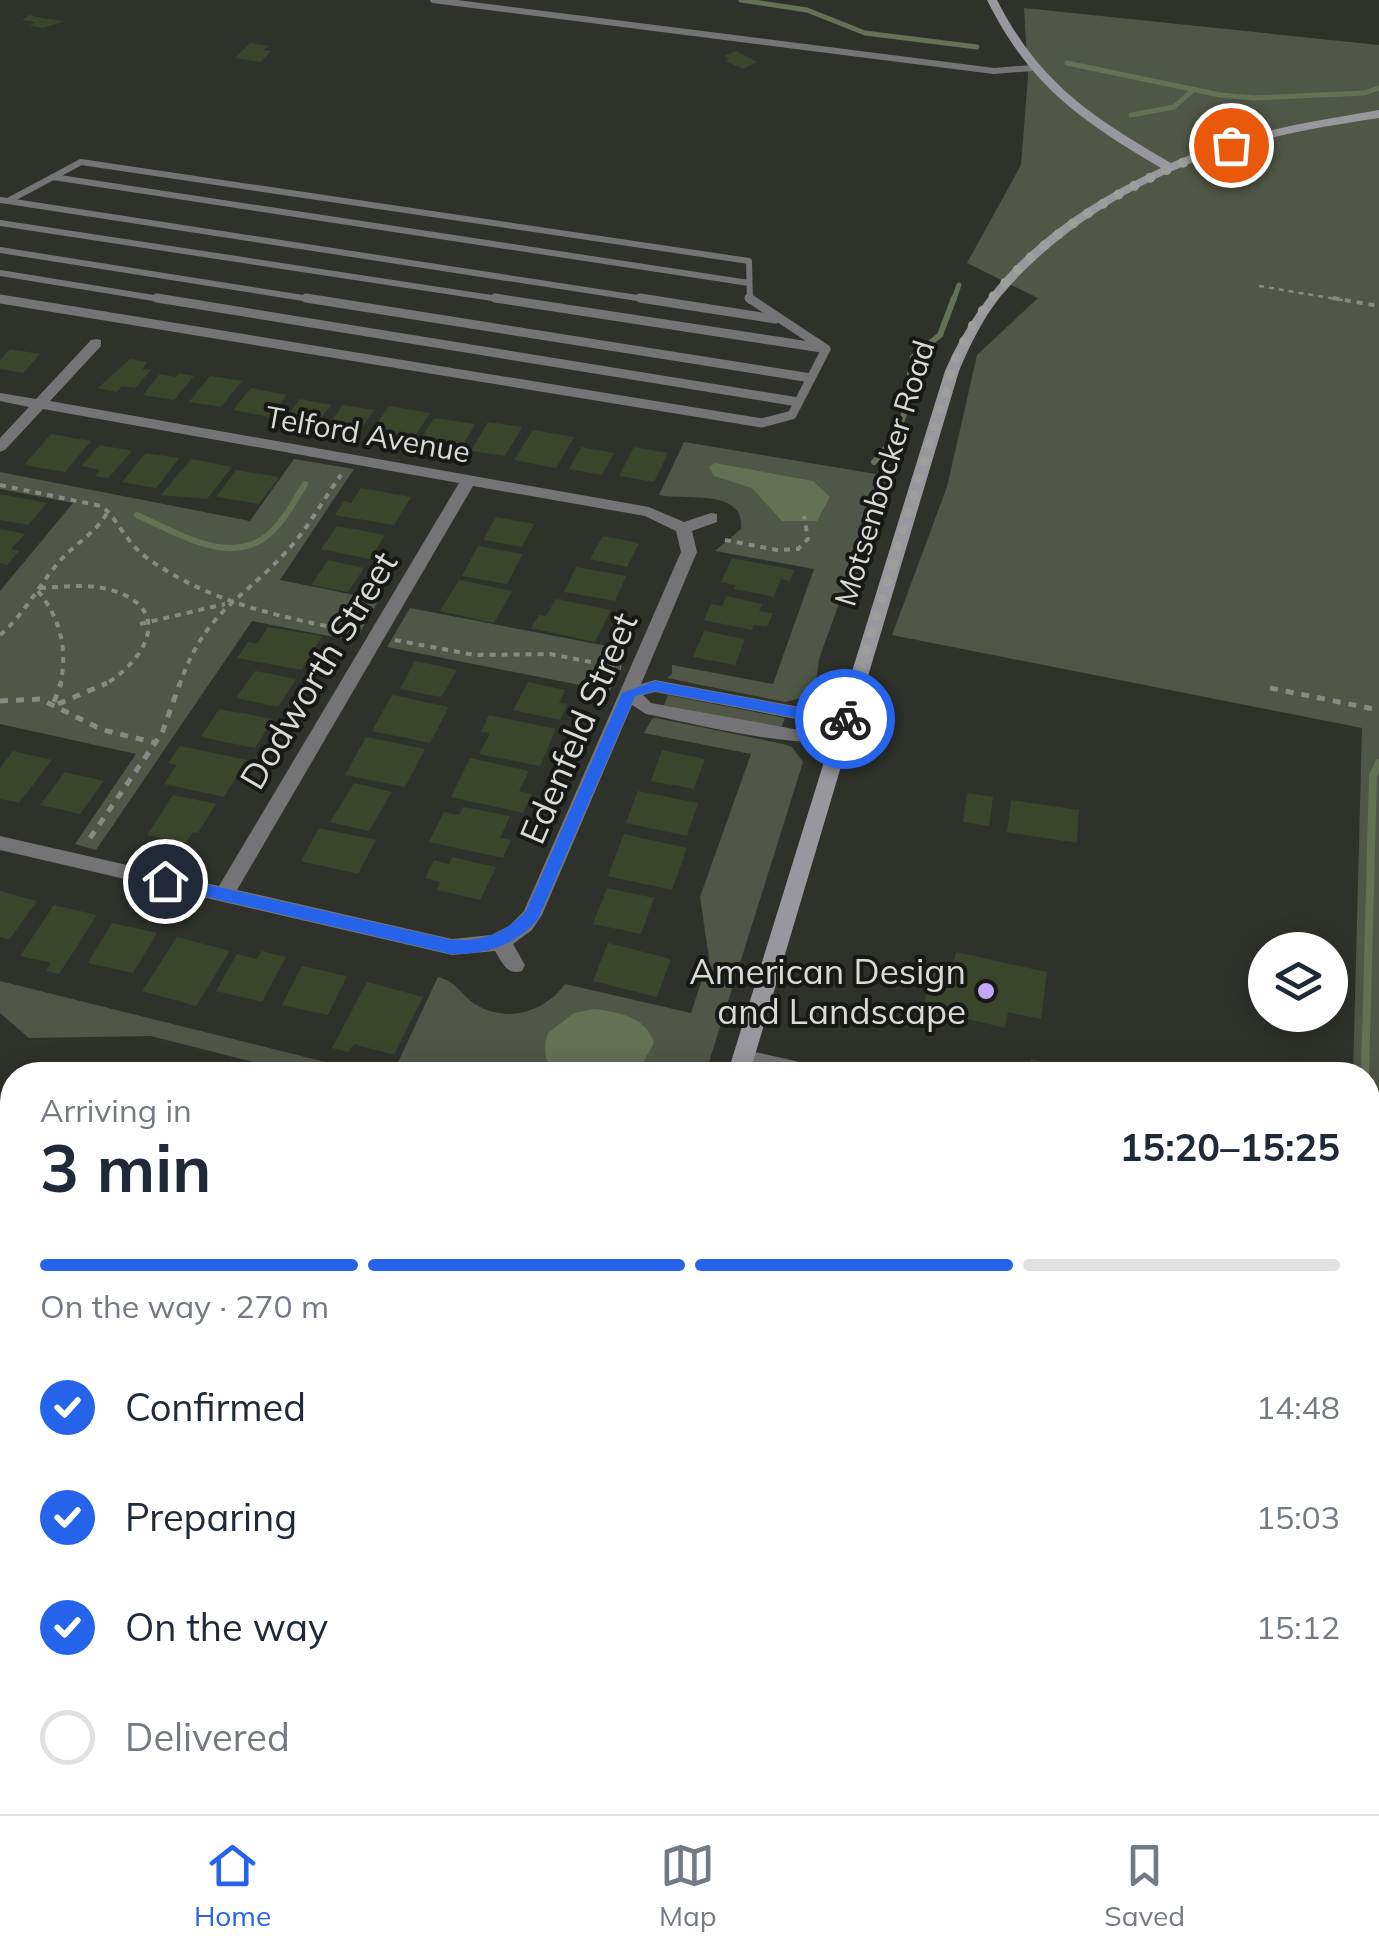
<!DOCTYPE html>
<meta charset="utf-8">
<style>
:root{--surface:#fff;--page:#f6f6f7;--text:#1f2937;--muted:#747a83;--line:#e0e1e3;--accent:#2563eb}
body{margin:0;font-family:Mulish,sans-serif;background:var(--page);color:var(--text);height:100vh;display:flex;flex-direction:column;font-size:38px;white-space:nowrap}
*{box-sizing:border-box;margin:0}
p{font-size:32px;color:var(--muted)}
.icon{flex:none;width:55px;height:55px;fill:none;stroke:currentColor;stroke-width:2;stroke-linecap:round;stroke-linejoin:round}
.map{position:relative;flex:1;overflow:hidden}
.panel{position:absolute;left:0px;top:1062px;width:1380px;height:752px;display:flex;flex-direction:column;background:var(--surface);border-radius:40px 40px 0 0;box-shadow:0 5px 25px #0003}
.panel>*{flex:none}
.fabs{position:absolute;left:1248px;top:932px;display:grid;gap:20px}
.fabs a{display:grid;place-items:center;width:100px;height:100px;border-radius:50%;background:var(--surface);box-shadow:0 5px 25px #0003;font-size:50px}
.pin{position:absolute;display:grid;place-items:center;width:85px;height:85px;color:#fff;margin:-42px;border:5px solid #fff;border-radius:50%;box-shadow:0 2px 10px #0007}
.courier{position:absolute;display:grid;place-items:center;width:100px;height:100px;margin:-50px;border:8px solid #2563eb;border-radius:50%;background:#fff;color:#222;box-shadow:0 2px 12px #0007}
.headline em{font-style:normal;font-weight:700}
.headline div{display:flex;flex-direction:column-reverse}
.headline{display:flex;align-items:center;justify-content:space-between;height:170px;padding:0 40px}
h1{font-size:65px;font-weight:700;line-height:75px}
.bar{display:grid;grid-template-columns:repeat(4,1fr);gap:15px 10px;align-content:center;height:120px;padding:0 40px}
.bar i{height:12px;border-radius:8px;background:var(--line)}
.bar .active{background:var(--accent)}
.bar p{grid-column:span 4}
ol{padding:0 40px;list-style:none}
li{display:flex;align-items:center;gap:30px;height:110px}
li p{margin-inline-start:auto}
li .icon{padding:10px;border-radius:50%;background:var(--accent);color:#fff;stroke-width:4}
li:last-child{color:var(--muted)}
li i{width:55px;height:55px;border:5px solid var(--line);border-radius:50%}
.tab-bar{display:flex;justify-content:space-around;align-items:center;height:140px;border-top:2px solid var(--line);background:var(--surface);font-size:28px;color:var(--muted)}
.tab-bar a{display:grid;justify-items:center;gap:5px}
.tab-bar .active{color:var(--accent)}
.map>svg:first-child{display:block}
.green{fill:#505746}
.water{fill:#657155}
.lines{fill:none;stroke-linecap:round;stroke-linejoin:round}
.stream-far3{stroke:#657155;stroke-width:5}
.stream-far2{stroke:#657155;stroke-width:6}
.stream-far1{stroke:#657155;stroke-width:8}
.stream{stroke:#657155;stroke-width:10}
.building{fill:#3b452c}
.path-far3{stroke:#888a84;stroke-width:2.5;stroke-dasharray:5 5;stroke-linecap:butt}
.path-far2{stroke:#888a84;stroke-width:4;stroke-dasharray:6 6;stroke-linecap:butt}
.path-far1{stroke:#888a84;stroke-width:5;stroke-dasharray:8 8;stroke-linecap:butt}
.path{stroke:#888a84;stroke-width:6;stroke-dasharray:10 10;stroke-linecap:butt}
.lane-far2{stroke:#747376;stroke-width:6}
.lane-far1{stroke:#747376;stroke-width:9}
.lane{stroke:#747376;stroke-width:11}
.street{fill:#747376;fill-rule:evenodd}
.secondary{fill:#99979e;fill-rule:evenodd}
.route{fill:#2563eb}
.done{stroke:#9d9f9a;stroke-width:10;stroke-dasharray:0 18}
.poi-dot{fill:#c2a8f3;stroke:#181916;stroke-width:4}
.labels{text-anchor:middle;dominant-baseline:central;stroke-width:8;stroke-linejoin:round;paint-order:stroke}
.far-street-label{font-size:30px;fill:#d8dad5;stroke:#181916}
.street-label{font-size:35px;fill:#d8dad5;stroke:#181916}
.poi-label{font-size:35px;fill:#d8dad5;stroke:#181916;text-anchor:end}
</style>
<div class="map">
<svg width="1379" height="1814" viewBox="0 0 1379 1814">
<rect width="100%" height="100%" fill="#2f322b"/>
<g class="green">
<path d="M 1024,8 L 1379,45 L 1379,1814 L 552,1814 L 556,1802 L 1368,1802 L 1368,1075 L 1353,1075 L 1362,728 L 892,635 L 947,487 L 977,355 L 1038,298 L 967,263 L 1021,165 L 1028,77 Z"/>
<path d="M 684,442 L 894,477 L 870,553 L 848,599 L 841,598 L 819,659 L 815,690 L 809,696 L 785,702 L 667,678 L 672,674 L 672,665 L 773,684 L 814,569 L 715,551 L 741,529 C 745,487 683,501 659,495 Z"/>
<path d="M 294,459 L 354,469 L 280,580 L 379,600 L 355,641 L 252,621 L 96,850 L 75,844 L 136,754 L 0,724 L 0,591 L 73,503 L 0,489 L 0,472 L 250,521 Z"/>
<path d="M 410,608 L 628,650 L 610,691 L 387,647 Z"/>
<path d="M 668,695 L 785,718 L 781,728 L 664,705 Z"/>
<path d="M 656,718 L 783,744 L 792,747 L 803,762 L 705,1075 L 392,1075 L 438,977 C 457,982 460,994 475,1004 C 506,1024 545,1012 565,984 L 691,1013 L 709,958 L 700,897 L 751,754 L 644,733 L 652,719 Z"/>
<path d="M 0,981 L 377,1075 L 304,1075 L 151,1036 L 29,1038 L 0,1013 Z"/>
<path d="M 12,1217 L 12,1300 L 0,1315 L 0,1222 Z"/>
<path d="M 0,1463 L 12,1470 L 12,1802 L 150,1803 L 146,1814 L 0,1814 Z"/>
<path d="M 199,1802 L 476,1803 L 473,1814 L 194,1814 Z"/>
</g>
<g class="water">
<path d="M 715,463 L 813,481 L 830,497 L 817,521 L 782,521 L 752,488 L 714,476 L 709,467 Z"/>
<path d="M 594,1009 C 618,1012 647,1017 654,1043 L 636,1075 L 556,1075 C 544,1062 543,1049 548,1033 L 574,1013 Z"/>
</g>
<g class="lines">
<g class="stream-far3">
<path d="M 741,0 L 807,10 L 865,33 L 977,47"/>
<path d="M 1067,63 L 1220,95 L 1254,98 L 1364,93 L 1379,88"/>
<path d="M 1131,115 L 1174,107 L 1192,91"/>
<path d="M 953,301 L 959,285"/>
</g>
<g class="stream-far2">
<path d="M 913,357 L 940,335 L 954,298"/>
<path d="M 874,462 C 897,439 912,406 910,373"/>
<path d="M 137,515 C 176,532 229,567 268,535 C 284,522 294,501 305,484"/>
</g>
<path class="stream-far1" d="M 1365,1075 L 1373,776 L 1379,763"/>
<path class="stream" d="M 0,1646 L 12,1650"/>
</g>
<g class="building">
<path d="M 30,15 L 41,18 L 65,21 L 43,28 L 30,26 L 35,22 L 22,20 Z"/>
<path d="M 250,43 L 269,46 L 264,50 L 271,51 L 261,62 L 235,58 Z"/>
<path d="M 736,51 L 758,62 L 743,69 L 725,61 L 729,59 L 724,56 Z"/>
<path d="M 10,349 L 40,354 L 23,373 L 0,369 L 0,360 Z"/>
<path d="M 130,359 L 147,362 L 142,369 L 151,370 L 135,388 L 122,386 L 117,392 L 98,388 Z"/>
<path d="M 179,373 L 194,376 L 174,400 L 143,395 L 160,374 L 176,377 Z"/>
<path d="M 210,376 L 242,381 L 221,407 L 189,402 Z"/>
<path d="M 251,388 L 287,395 L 269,417 L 233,410 Z"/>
<path d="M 300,399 L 331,405 L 317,424 L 285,418 Z"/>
<path d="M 343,405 L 374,410 L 363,426 L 350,424 L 346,430 L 327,427 Z"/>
<path d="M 389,406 L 430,413 L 411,442 L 369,435 Z"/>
<path d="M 434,418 L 475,424 L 460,450 L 418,443 Z"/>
<path d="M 488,422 L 522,427 L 505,456 L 471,451 Z"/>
<path d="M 533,430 L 574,437 L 556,468 L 514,460 Z"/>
<path d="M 51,434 L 91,441 L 65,472 L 24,465 Z"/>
<path d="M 100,445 L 132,451 L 108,478 L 95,476 L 100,470 L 81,466 Z"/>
<path d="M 581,447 L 614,453 L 602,475 L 569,469 Z"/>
<path d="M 634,447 L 668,453 L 654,482 L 619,476 Z"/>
<path d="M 146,453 L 179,458 L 156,488 L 122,482 Z"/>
<path d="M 191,459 L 232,467 L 207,499 L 161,495 Z"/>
<path d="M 236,470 L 279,477 L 259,504 L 216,497 Z"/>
<path d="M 361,488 L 411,497 L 394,525 L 335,515 L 344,501 L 351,503 Z"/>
<path d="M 0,494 L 47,503 L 28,525 L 0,520 Z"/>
<path d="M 496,517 L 534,524 L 522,547 L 483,540 Z"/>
<path d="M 337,526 L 385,535 L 370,559 L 321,549 Z"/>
<path d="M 0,529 L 25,534 L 11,549 L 19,551 L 7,565 L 0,563 Z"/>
<path d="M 603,536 L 639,543 L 627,567 L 590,559 Z"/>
<path d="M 478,546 L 523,554 L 507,584 L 462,576 Z"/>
<path d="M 732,558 L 795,570 L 790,581 L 781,579 L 774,597 L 734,589 L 736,585 L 721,582 Z"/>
<path d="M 328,560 L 364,568 L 348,592 L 311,585 Z"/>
<path d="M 576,567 L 626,576 L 615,601 L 564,592 Z"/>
<path d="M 459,580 L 512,591 L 494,623 L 440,611 Z"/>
<path d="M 726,596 L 762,604 L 759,611 L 773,613 L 767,627 L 754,625 L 752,630 L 704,620 L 711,604 L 722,606 Z"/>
<path d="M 556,599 L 611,610 L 595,642 L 531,628 L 539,615 L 546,616 Z"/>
<path d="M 268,627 L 322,636 L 302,670 L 237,658 L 248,642 L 257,644 Z"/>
<path d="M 704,631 L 745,639 L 735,665 L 693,657 Z"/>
<path d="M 415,661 L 457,670 L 441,697 L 400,689 Z"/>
<path d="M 255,671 L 296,679 L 278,707 L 236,698 Z"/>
<path d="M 528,682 L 565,690 L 559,703 L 568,704 L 560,720 L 513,710 Z"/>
<path d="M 392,695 L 449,707 L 430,743 L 372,731 Z"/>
<path d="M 219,709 L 273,719 L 255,748 L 201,737 Z"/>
<path d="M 489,715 L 556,729 L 540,766 L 479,754 L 490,733 L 481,732 Z"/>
<path d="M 366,737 L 425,749 L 405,787 L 345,775 Z"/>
<path d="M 180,746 L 247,760 L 224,797 L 164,784 L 177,765 L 168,763 Z"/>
<path d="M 662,750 L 705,759 L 694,789 L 651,781 Z"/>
<path d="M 13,751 L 52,760 L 19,803 L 0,799 L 0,768 Z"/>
<path d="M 470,758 L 529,771 L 519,791 L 532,794 L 523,813 L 451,797 Z"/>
<path d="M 65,772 L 104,781 L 80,814 L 40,805 Z"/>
<path d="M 354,783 L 392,792 L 369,831 L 330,822 Z"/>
<path d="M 638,791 L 698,803 L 687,836 L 626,823 Z"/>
<path d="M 967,793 L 993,797 L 989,826 L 963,822 Z"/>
<path d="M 173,795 L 216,804 L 198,833 L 193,832 L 186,843 L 147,835 Z"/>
<path d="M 1011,800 L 1079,810 L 1077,843 L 1007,832 Z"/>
<path d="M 463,807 L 510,816 L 500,838 L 511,840 L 503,858 L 429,842 L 444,812 L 459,815 Z"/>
<path d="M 319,828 L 376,840 L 358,874 L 301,861 Z"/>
<path d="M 624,834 L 687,848 L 672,890 L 608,876 Z"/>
<path d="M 452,857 L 496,867 L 480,900 L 437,890 L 440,882 L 425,878 L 434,860 L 449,864 Z"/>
<path d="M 607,888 L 654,898 L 641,934 L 593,924 Z"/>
<path d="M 0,891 L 37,901 L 9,940 L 0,937 Z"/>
<path d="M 54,905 L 97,915 L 59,974 L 46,971 L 51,963 L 20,956 Z"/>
<path d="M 112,923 L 157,933 L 133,973 L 88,963 Z"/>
<path d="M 177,937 L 230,951 L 196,1006 L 142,991 Z"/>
<path d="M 608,943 L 671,959 L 657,997 L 593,981 Z"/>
<path d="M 261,951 L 286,957 L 262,1002 L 216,991 L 237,954 L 257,959 Z"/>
<path d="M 956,952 L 1047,972 L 1041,1019 L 1008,1012 L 1005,1028 L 923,1008 L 932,969 L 951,974 Z"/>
<path d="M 302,966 L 347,976 L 328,1015 L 282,1005 Z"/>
<path d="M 367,982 L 423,997 L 394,1055 L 354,1044 L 349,1052 L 332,1048 Z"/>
<path d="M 1031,1059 L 1090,1074 L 1090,1075 L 1017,1075 L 1018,1066 L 1029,1068 Z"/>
<path d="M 12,1149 L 12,1210 L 0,1216 L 0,1155 Z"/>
</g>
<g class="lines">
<path class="path-far3" d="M 1259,286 L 1348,301"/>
<g class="path-far2">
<path d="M 1333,298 L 1379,306"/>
<path d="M 0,485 L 101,506 C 118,518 124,541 147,558 C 214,605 280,616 359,633"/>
<path d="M 725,540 L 777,550 L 798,549 L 808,539 L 804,516"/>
<path d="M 40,588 C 64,587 88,583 111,590 C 177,609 144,663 102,686"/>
<path d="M 38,591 C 61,619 68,650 60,686"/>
<path d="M 140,624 L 225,604"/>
<path d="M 0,635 C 25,614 38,586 59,562 C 75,543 97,533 108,511"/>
<path d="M 395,640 L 474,655 L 550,654 L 621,668"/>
<path d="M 179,686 C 206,610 237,605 286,552 C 307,530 323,500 341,475"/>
</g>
<g class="path-far1">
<path d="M 1270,688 L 1379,710"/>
<path d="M 0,701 L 40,699 L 103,730 L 156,743"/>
<path d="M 54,702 L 61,683"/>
<path d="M 58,704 L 107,683"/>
<path d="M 90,838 L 162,733 L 180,683"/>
</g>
<path class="path" d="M 0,1269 L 12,1257"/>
<g class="lane-far2">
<path d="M 433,0 L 994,71 L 1032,68"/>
<path d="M 53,177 L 749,283"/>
<path d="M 0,200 L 8,201 L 81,162 L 749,261 L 750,301"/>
<path d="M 8,201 L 657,301"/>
<path d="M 0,223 L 512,301"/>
<path d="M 0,250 L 322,301"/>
<path d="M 0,273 L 172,301"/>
<path d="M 0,299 L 11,301"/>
</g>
<g class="lane-far1">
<path d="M 157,298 L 798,402"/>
<path d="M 306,298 L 811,378"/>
<path d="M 495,298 L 822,348"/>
<path d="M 640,298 L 775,319"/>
<path d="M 749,298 L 826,349"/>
<path d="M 0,299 L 762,423 L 792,415 L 826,349"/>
</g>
<path class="lane" d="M 743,1055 L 833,1075"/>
<g class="street">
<path d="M 96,339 L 101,340 L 101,346 L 50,401 L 649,507 L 684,522 L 711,513 L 717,514 L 717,522 L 692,531 L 697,552 L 641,684 L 655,680 L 800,707 L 845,728 L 849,734 C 826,758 683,721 646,714 L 632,705 L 542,915 L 532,930 L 513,944 L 525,965 L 522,971 C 507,976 502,962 495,951 L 452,955 L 0,850 L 0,836 L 219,886 L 459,483 L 43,409 L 5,450 L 0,452 L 0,438 L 29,407 L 0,401 L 0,393 L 36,399 L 91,340 ZM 473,486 L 645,516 L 676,531 L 681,552 L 524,911 L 509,926 L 491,935 L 452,939 L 237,890 ZM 655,692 L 796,719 L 816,729 L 799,730 L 651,703 L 643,695 Z"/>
<path d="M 0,1420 L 12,1427 L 12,1455 L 0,1449 Z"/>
<path d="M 159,1802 L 188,1802 L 184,1814 L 154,1814 Z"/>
</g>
<g class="secondary">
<path d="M 987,0 L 997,0 C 1040,84 1092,117 1171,163 C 1237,133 1308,122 1379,110 L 1379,118 C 1334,125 1288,132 1244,145 C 1153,171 1061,224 1000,297 C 982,320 970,345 959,371 L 749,1075 L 727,1075 L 945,371 C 988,272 1065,213 1161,168 C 1080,120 1030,86 987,0 Z"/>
<path d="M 503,1802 L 532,1802 L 530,1814 L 500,1814 Z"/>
</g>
</g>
<path class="route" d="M 655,681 L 800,708 L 836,725 L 840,716 L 852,719 L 845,738 L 840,740 L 797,718 L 655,691 L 635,696 L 538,919 C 514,946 487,954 452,954 L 165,887 L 157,881 L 165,875 L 452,940 C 484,941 504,934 526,911 L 622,693 Z"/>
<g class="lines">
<path class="done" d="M 845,719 L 952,371 C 987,261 1126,178 1231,145"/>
</g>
<circle class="poi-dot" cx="986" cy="991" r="10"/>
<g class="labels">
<g class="far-street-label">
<text transform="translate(368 434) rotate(10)">Telford Avenue</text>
<text transform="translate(884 473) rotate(-73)">Motsenbocker Road</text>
</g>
<g class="street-label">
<text transform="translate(318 670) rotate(-59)">Dodworth Street</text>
<text transform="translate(578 728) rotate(-67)">Edenfeld Street</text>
</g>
<g class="poi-label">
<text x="966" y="971">American Design<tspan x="966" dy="40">and Landscape</tspan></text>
</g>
</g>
</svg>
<div class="fabs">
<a><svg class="icon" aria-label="layers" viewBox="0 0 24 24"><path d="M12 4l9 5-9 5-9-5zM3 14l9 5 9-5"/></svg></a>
</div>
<div class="pin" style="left:1231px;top:145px;background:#ea580c"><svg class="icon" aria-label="bag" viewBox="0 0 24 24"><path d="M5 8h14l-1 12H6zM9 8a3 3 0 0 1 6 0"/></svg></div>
<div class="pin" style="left:165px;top:881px;background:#1f2937"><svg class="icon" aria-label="home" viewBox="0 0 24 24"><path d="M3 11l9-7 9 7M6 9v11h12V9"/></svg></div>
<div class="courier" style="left:845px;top:719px"><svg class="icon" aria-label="bike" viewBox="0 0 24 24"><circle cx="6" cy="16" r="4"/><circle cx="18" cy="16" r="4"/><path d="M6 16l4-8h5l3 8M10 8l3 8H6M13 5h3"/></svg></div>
<section class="panel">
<div class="headline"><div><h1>3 min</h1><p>Arriving in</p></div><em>15:20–15:25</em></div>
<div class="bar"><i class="active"></i><i class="active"></i><i class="active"></i><i></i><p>On the way · 270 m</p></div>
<ol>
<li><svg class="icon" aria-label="check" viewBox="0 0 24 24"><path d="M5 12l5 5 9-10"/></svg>Confirmed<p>14:48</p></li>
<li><svg class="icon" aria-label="check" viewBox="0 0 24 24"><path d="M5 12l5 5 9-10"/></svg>Preparing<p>15:03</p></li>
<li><svg class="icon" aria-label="check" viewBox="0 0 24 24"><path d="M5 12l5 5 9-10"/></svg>On the way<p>15:12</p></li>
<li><i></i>Delivered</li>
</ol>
</section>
</div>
<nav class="tab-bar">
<a class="active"><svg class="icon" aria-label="home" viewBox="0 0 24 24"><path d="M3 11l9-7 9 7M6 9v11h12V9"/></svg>Home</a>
<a><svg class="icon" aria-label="map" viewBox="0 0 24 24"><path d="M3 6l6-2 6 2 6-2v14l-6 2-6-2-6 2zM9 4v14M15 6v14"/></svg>Map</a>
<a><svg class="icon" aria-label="saved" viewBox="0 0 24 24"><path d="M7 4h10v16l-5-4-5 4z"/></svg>Saved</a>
</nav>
